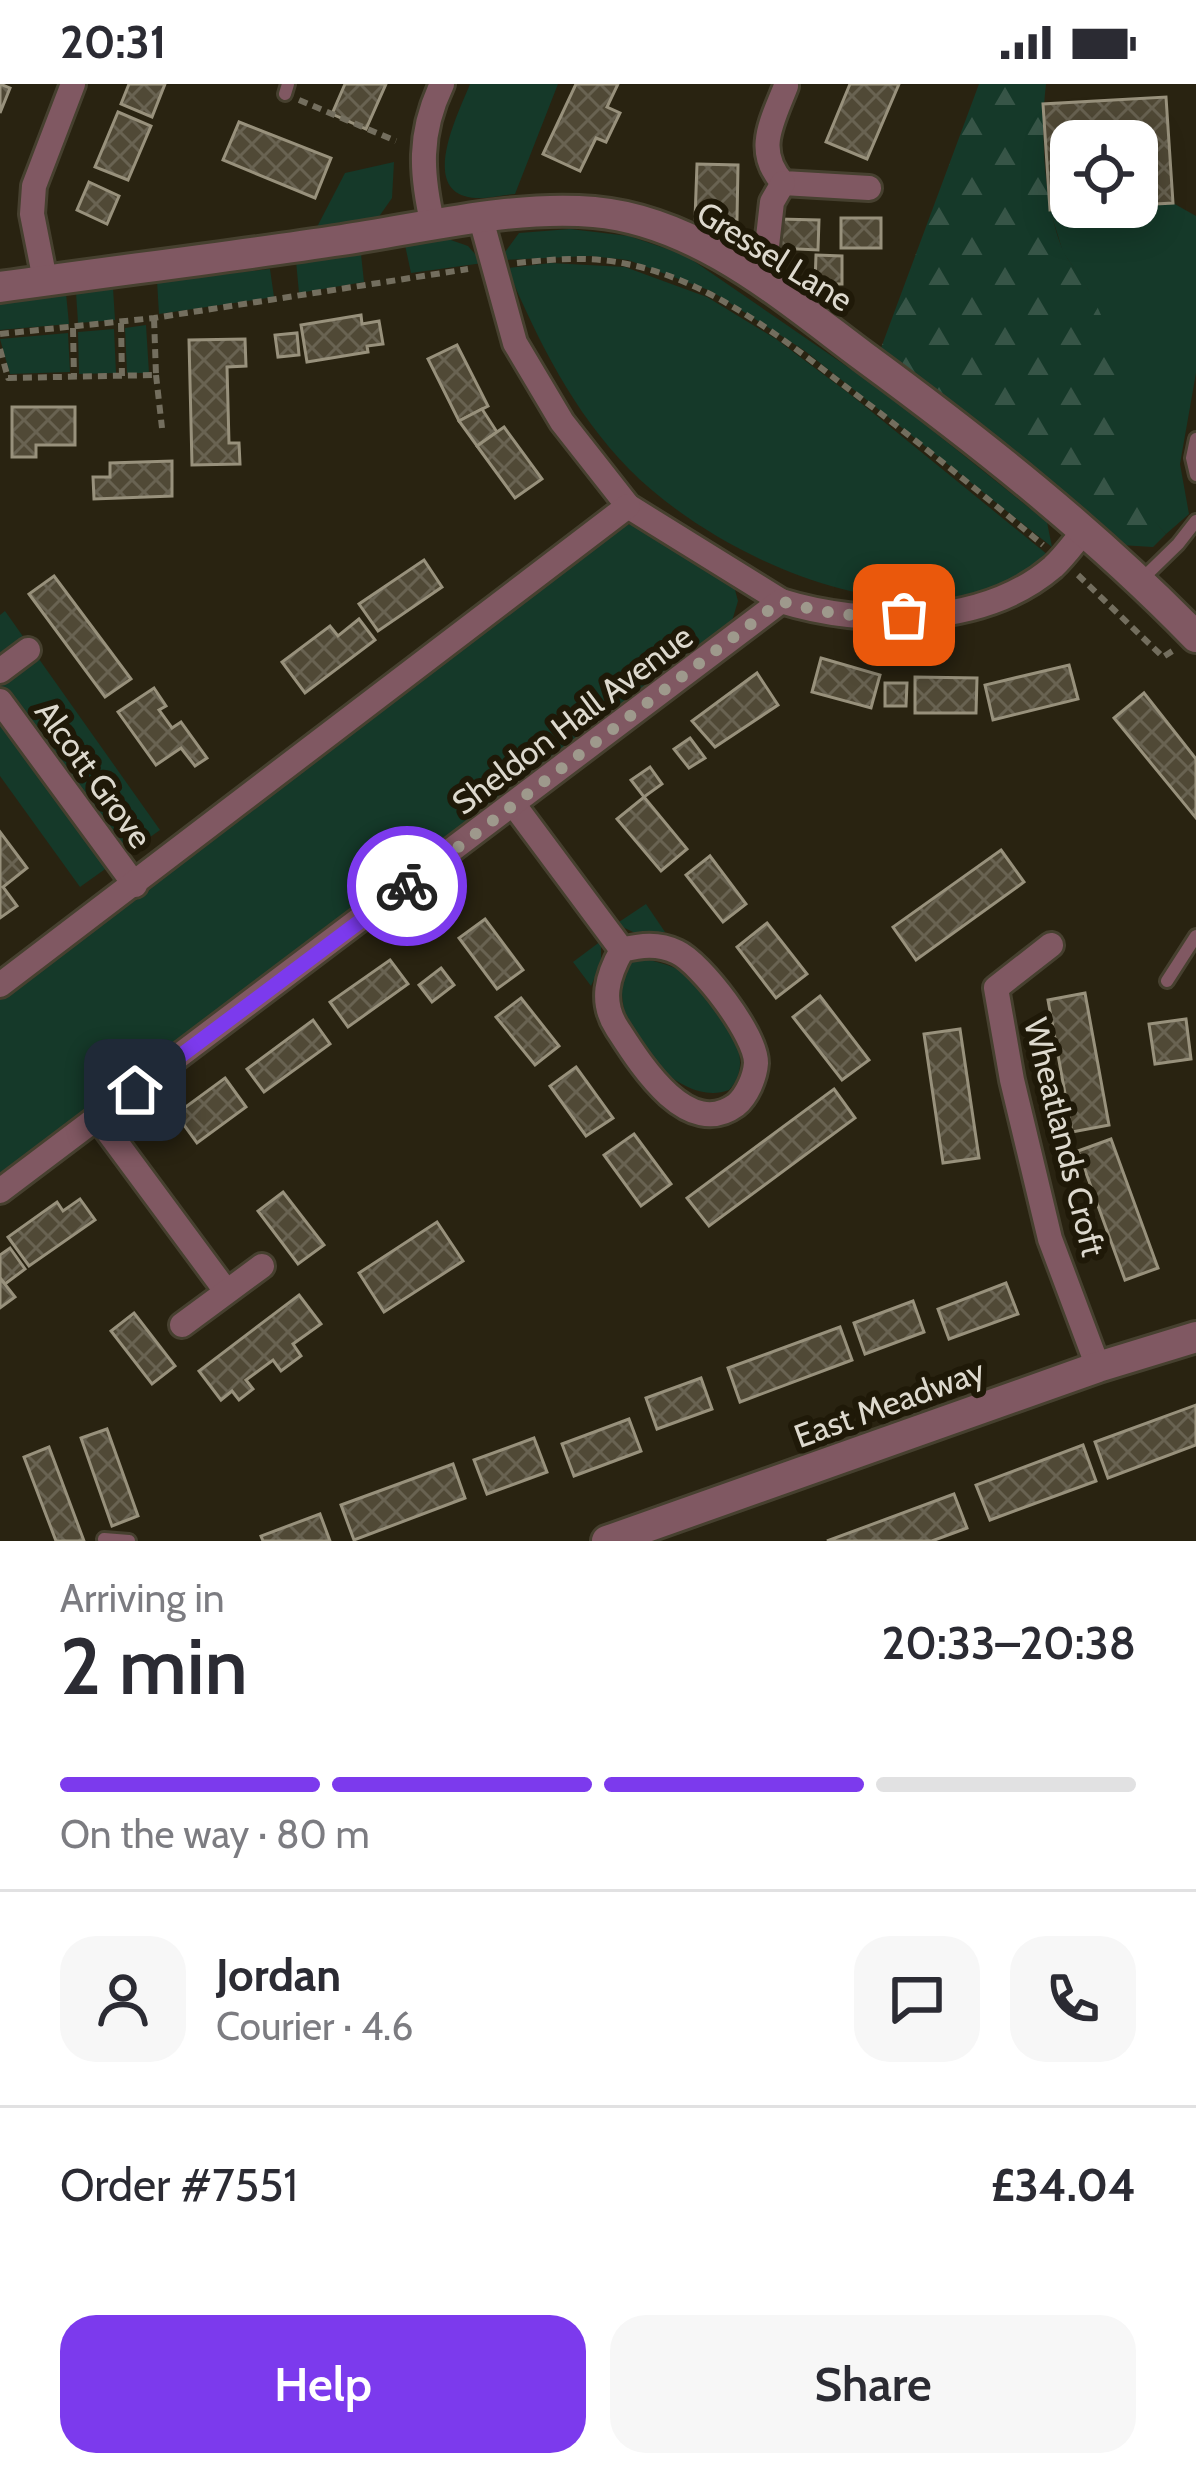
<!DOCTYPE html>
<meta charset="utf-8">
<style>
:root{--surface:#fff;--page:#f7f7f7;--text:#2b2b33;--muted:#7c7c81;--line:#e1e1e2;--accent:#7c3aed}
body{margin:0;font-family:Cabin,sans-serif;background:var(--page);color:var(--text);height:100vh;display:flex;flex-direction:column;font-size:45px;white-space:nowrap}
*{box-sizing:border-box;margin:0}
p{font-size:39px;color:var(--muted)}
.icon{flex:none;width:66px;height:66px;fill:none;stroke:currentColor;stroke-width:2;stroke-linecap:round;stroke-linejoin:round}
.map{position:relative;height:1457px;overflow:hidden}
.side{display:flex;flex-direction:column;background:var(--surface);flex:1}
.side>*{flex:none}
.buttons{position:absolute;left:1050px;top:36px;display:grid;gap:24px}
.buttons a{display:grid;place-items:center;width:108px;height:108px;border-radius:24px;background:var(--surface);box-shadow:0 6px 30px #0003;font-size:60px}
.pin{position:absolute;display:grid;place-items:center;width:102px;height:102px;color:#fff;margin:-51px;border-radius:24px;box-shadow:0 6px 18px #0006}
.courier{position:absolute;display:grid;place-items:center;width:120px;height:120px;margin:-60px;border:9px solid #7c3aed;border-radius:50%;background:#fff;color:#222;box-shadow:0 3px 15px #0007}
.head em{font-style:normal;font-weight:600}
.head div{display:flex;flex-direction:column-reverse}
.head{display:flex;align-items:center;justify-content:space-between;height:204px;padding:0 60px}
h1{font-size:78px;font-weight:600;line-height:90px}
.bar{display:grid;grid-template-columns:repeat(4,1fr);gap:18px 12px;align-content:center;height:144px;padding:0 60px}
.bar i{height:15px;border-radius:9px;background:var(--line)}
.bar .selected{background:var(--accent)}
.bar p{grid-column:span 4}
.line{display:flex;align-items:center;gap:30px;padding:0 60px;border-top:3px solid var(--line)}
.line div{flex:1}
.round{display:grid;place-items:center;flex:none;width:126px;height:126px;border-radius:36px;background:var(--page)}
.cta{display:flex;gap:24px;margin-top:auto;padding:24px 60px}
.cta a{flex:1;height:138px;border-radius:36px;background:var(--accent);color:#fff;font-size:48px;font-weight:600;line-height:138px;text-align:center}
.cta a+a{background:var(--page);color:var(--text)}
.status{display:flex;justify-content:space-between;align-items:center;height:84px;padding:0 60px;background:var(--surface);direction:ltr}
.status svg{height:33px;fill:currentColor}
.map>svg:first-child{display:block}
.green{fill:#153929}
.forest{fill:url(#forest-firs)}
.building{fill:url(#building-cross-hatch);stroke:#98917c;stroke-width:3}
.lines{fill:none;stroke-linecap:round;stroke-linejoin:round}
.service-casing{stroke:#46402f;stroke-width:18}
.minor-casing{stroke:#46402f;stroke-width:30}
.tertiary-casing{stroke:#46402f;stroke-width:36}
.path{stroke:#736e5e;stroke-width:6;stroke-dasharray:9 6;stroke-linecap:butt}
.service{stroke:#805862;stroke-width:12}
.minor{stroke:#805862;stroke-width:24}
.tertiary{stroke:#805862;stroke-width:30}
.done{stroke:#9e998c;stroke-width:12;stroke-dasharray:0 21.6}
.route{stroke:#7c3aed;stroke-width:15}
.labels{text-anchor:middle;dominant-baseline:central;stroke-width:12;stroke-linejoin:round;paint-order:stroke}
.street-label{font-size:33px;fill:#ddd9ce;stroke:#1f1908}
</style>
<div class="status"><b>20:31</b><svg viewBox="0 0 49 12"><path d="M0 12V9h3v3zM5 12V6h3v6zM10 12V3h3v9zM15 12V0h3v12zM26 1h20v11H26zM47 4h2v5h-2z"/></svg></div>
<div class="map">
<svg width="1196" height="1457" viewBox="0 0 1196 1457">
<defs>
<pattern id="forest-firs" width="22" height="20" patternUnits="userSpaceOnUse" patternTransform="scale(3)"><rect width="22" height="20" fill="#153929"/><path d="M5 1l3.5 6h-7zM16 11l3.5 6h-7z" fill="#375547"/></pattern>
<pattern id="building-cross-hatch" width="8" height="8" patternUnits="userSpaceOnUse" patternTransform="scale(3)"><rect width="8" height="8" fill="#504936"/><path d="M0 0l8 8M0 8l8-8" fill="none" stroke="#696352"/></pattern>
</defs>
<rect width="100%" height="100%" fill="#292311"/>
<g class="green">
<path d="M 470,0 L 558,0 L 515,110 C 503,111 488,115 476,114 C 416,111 459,28 470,0 Z"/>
<path d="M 394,78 L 392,114 L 378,134 L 317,143 L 345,89 Z"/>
<path d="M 1173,119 L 1196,132 L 1196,289 L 1180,380 L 1189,430 L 1166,450 L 1138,421 L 1119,374 L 1119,312 L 1088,205 L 1063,168 L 1050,126 Z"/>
<path d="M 570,145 L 629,152 L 685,171 L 887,310 L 1047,438 L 1052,463 L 805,267 L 711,207 L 628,176 L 590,172 L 505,176 L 505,168 L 519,149 Z"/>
<path d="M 448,155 L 468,162 L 483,179 L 411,189 L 405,161 Z"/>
<path d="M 361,170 L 364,198 L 299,209 L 296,177 Z"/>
<path d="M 551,179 L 625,183 L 707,213 L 776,255 L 851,311 L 1048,471 C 934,574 722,479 629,385 C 573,328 538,257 507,184 Z"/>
<path d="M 270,185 L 274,213 L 159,230 L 157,197 Z"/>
<path d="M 113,204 L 115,236 L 78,239 L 76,208 Z"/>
<path d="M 66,209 L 69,240 L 0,246 L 0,220 Z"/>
<path d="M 146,241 L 149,289 L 127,289 L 125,244 Z"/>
<path d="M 114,245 L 116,289 L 79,290 L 78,248 Z"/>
<path d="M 68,249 L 70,288 L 10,290 L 0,255 Z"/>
<path d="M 627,441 L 639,441 L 734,502 L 738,517 L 732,537 L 0,1092 L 0,911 L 598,459 Z"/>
<path d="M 5,527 L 160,746 L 80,803 L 0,692 L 0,531 Z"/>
<path d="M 646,820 L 665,848 L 633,848 L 616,840 Z"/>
<path d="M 601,857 L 601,880 L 591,902 L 573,878 Z"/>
<path d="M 645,875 C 662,879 685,885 697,898 C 721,923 759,976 729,1006 C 673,1028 591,922 634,876 Z"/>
</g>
<path class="forest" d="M 979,0 L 1046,0 C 1040,47 1044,120 1062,164 C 1068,178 1079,189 1087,203 C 1097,220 1107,243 1112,262 C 1134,345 1096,376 1166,450 L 1153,463 L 1121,461 L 881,264 Z"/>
<g class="building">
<path d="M 0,0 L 10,4 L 0,29 Z"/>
<path d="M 129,0 L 165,0 L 152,33 L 121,20 Z"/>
<path d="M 345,0 L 386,0 L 366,45 L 332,30 Z"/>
<path d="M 576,0 L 618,0 L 607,23 L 620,29 L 606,58 L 596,54 L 580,87 L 543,70 Z"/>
<path d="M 850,0 L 899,0 L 867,75 L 826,58 Z"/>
<path d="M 1166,13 L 1173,119 L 1137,121 L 1137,57 L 1071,57 L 1071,123 L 1103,123 L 1050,126 L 1043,20 Z"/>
<path d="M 118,28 L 151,42 L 128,96 L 95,83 Z"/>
<path d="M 239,38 L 331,74 L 315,114 L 223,76 Z"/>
<path d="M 697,80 L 738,81 L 737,136 L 695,135 Z"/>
<path d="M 89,98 L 119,112 L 107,140 L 77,126 Z"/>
<rect x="841" y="134" width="40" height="30"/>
<path d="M 778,135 L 819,136 L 818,166 L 777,164 Z"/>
<path d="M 816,171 L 842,172 L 842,200 L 815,200 Z"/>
<path d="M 361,231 L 362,240 L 379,237 L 383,260 L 367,262 L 368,268 L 307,278 L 301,241 Z"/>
<path d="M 297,249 L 299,271 L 278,273 L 275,251 Z"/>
<path d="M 245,255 L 246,282 L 227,283 L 229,359 L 239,359 L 240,380 L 192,381 L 189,256 Z"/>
<path d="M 457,261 L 488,322 L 459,337 L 428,275 Z"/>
<path d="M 12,323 L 75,323 L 75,361 L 36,361 L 36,373 L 12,373 Z"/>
<path d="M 482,325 L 497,348 L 477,362 L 459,337 Z"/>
<path d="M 504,343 L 542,395 L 515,414 L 477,362 Z"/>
<path d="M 172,377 L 172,412 L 94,415 L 93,393 L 110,393 L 110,379 Z"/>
<path d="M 424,476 L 442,503 L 378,547 L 359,520 Z"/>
<path d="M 54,492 L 131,595 L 105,613 L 29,510 Z"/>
<path d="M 359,535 L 375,556 L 305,609 L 282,578 L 330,542 L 338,552 Z"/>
<path d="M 821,574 L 880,591 L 871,624 L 812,608 Z"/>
<path d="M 1069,581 L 1078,615 L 993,636 L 985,601 Z"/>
<path d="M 757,589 L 778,621 L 715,663 L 692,637 Z"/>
<path d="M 915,593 L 977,594 L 976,629 L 915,629 Z"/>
<path d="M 885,599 L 907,599 L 906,622 L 885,622 Z"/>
<path d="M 154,604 L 166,622 L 159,626 L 172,644 L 181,638 L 207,674 L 195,682 L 181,664 L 156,681 L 118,628 Z"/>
<path d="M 1144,609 L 1196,675 L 1196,734 L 1114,634 Z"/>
<path d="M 690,654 L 705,674 L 689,684 L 674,665 Z"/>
<path d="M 650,683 L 662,700 L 644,713 L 631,696 Z"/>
<path d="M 644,713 L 687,765 L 661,787 L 617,735 Z"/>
<path d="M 0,748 L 27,784 L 3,803 L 17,822 L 0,834 Z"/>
<path d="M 1001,766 L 1024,798 L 916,876 L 893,843 Z"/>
<path d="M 710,772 L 746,820 L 723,838 L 686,791 Z"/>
<path d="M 485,835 L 523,886 L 497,905 L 459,854 Z"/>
<path d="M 767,839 L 807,890 L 776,914 L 737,863 Z"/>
<path d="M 390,876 L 408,900 L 348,943 L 330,918 Z"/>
<path d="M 441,884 L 454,901 L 432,918 L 419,901 Z"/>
<path d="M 1085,909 L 1109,1041 L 1072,1048 L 1048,916 Z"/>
<path d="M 820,912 L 869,976 L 842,996 L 793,933 Z"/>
<path d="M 521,914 L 559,962 L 535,981 L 496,933 Z"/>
<path d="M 1186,935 L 1191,975 L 1155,980 L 1149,940 Z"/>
<path d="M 313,936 L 330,960 L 264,1008 L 247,985 Z"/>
<path d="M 960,945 L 979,1074 L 943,1079 L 924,950 Z"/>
<path d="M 576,983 L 613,1034 L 586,1052 L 550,1002 Z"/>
<path d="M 225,994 L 246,1023 L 197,1059 L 176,1030 Z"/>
<path d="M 834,1005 L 855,1034 L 709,1142 L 687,1114 Z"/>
<path d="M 634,1050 L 671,1100 L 641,1122 L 604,1071 Z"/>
<path d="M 1111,1055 L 1158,1184 L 1125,1196 L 1078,1067 Z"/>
<path d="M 283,1108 L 324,1161 L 298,1180 L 258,1127 Z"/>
<path d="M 80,1115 L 95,1136 L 29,1182 L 8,1153 L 57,1118 L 63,1127 Z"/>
<path d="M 437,1138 L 463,1177 L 384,1228 L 359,1189 Z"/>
<path d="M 10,1164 L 25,1185 L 5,1200 L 0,1194 L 0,1171 Z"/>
<path d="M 0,1194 L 15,1213 L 0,1224 Z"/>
<path d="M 1006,1199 L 1018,1230 L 949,1255 L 938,1225 Z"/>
<path d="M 299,1211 L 321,1240 L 293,1260 L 301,1272 L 281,1287 L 273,1276 L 246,1296 L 253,1305 L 239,1316 L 232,1307 L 221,1316 L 199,1287 Z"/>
<path d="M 913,1217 L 924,1248 L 865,1270 L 854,1239 Z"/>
<path d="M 134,1229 L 175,1282 L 152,1300 L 111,1247 Z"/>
<path d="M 840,1243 L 852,1276 L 740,1318 L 728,1284 Z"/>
<path d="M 701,1294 L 712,1325 L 657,1345 L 646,1314 Z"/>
<path d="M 1196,1321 L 1196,1361 L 1108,1394 L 1095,1358 Z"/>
<path d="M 629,1335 L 641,1367 L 574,1392 L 562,1360 Z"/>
<path d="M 107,1345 L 138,1432 L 112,1442 L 81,1354 Z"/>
<path d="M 534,1354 L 547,1388 L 487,1410 L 474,1376 Z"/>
<path d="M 1083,1361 L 1096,1397 L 990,1436 L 976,1401 Z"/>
<path d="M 49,1363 L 84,1457 L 56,1457 L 24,1373 Z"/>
<path d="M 453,1380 L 465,1414 L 354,1456 L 341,1421 Z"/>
<path d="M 954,1410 L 967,1444 L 932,1457 L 827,1457 Z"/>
<path d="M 320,1430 L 330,1457 L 263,1457 L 261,1452 Z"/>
</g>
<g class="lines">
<g class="service-casing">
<g id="service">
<path d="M 285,10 L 288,0"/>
<path d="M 1196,355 L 1192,374 L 1196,391"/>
<path d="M 1142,495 L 1178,460 L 1196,437"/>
<path d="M 1167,897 L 1196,852"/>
<path d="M 104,1455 L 129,1457"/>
</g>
</g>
<g class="minor-casing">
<g id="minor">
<path d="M 786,2 C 772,38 754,67 783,99 L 869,104"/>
<path d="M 481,135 L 515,259 L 562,338 L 628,422 L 781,517 C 864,543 983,543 1053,483 C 1064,473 1074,459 1084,447"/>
<path d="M 433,142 C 421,90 418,50 442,0"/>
<path d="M 767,162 L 772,118 L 783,99"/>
<path d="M 45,196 L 32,130 L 34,102 L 73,0"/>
<path d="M 0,587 L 28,566"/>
<path d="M 0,617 L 135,801"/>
<path d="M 514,721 L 622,866 C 641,861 658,859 677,868 C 701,879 756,951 756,979 C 755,993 747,1012 736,1021 C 687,1057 639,978 617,944 C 600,918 607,892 622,866"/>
<path d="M 1051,861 L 996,904 L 1012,996 L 1050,1155 L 1098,1283"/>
<path d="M 0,901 L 628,422"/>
<path d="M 98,1034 L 226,1207"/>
<path d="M 0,1107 L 781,517"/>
<path d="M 182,1241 L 262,1182"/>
</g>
</g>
<g class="tertiary-casing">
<g id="tertiary">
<path d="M 0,203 C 114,187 228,173 342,156 C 423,144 512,121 594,128 C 697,137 784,213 863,272 C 980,358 1095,449 1196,553"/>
<path d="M 607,1457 L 1098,1283 L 1196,1253"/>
</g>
</g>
<g class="path">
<path d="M 299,16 L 396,57"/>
<path d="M 517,179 C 553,175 591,172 627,180 C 712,197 783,255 850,306 C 916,356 980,408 1043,461"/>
<path d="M 121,239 L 122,292"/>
<path d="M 73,244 L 74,293"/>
<path d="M 0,250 L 154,234 L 468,185"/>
<path d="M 0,265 L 8,294 L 156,291 L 154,234"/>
<path d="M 156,291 L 162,344"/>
<path d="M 1078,491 L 1163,573 L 1174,566"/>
</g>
<use href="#service" class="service"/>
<use href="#minor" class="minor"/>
<use href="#tertiary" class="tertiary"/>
</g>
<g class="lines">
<path class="done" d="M 407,802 L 781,517 C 820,529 863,535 904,531"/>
<path class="route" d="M 135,1006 L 407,802"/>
</g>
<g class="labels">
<g class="street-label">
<text transform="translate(775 172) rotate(32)">Gressel Lane</text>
<text transform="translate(572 635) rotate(-37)">Sheldon Hall Avenue</text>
<text transform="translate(94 690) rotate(54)">Alcott Grove</text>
<text transform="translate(1065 1053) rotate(76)">Wheatlands Croft</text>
<text transform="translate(889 1319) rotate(-20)">East Meadway</text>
</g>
</g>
</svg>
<div class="buttons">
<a><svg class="icon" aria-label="locate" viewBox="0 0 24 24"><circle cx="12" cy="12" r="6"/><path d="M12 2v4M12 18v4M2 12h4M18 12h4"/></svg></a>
</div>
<div class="pin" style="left:904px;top:531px;background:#ea580c"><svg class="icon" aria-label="bag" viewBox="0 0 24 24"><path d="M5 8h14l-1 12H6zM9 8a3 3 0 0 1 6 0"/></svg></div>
<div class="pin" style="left:135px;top:1006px;background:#1f2937"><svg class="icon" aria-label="home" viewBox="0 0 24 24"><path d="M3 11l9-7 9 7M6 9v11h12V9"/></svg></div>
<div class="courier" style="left:407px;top:802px"><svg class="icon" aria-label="bike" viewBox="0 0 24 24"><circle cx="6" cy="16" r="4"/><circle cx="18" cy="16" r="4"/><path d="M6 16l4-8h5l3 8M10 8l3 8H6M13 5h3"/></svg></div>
</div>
<section class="side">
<div class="head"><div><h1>2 min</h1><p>Arriving in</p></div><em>20:33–20:38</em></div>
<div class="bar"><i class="selected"></i><i class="selected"></i><i class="selected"></i><i></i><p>On the way · 80 m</p></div>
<div class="line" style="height:216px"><a class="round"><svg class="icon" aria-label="person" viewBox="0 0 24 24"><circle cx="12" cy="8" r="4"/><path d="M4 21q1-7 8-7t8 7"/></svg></a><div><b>Jordan</b><p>Courier · 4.6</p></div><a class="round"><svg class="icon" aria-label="chat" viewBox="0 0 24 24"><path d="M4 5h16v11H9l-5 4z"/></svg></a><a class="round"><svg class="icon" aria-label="phone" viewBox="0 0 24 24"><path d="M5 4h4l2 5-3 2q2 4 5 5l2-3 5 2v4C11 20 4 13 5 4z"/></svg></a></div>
<div class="line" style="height:156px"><div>Order #7551</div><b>£34.04</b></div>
<div class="cta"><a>Help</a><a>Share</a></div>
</section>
